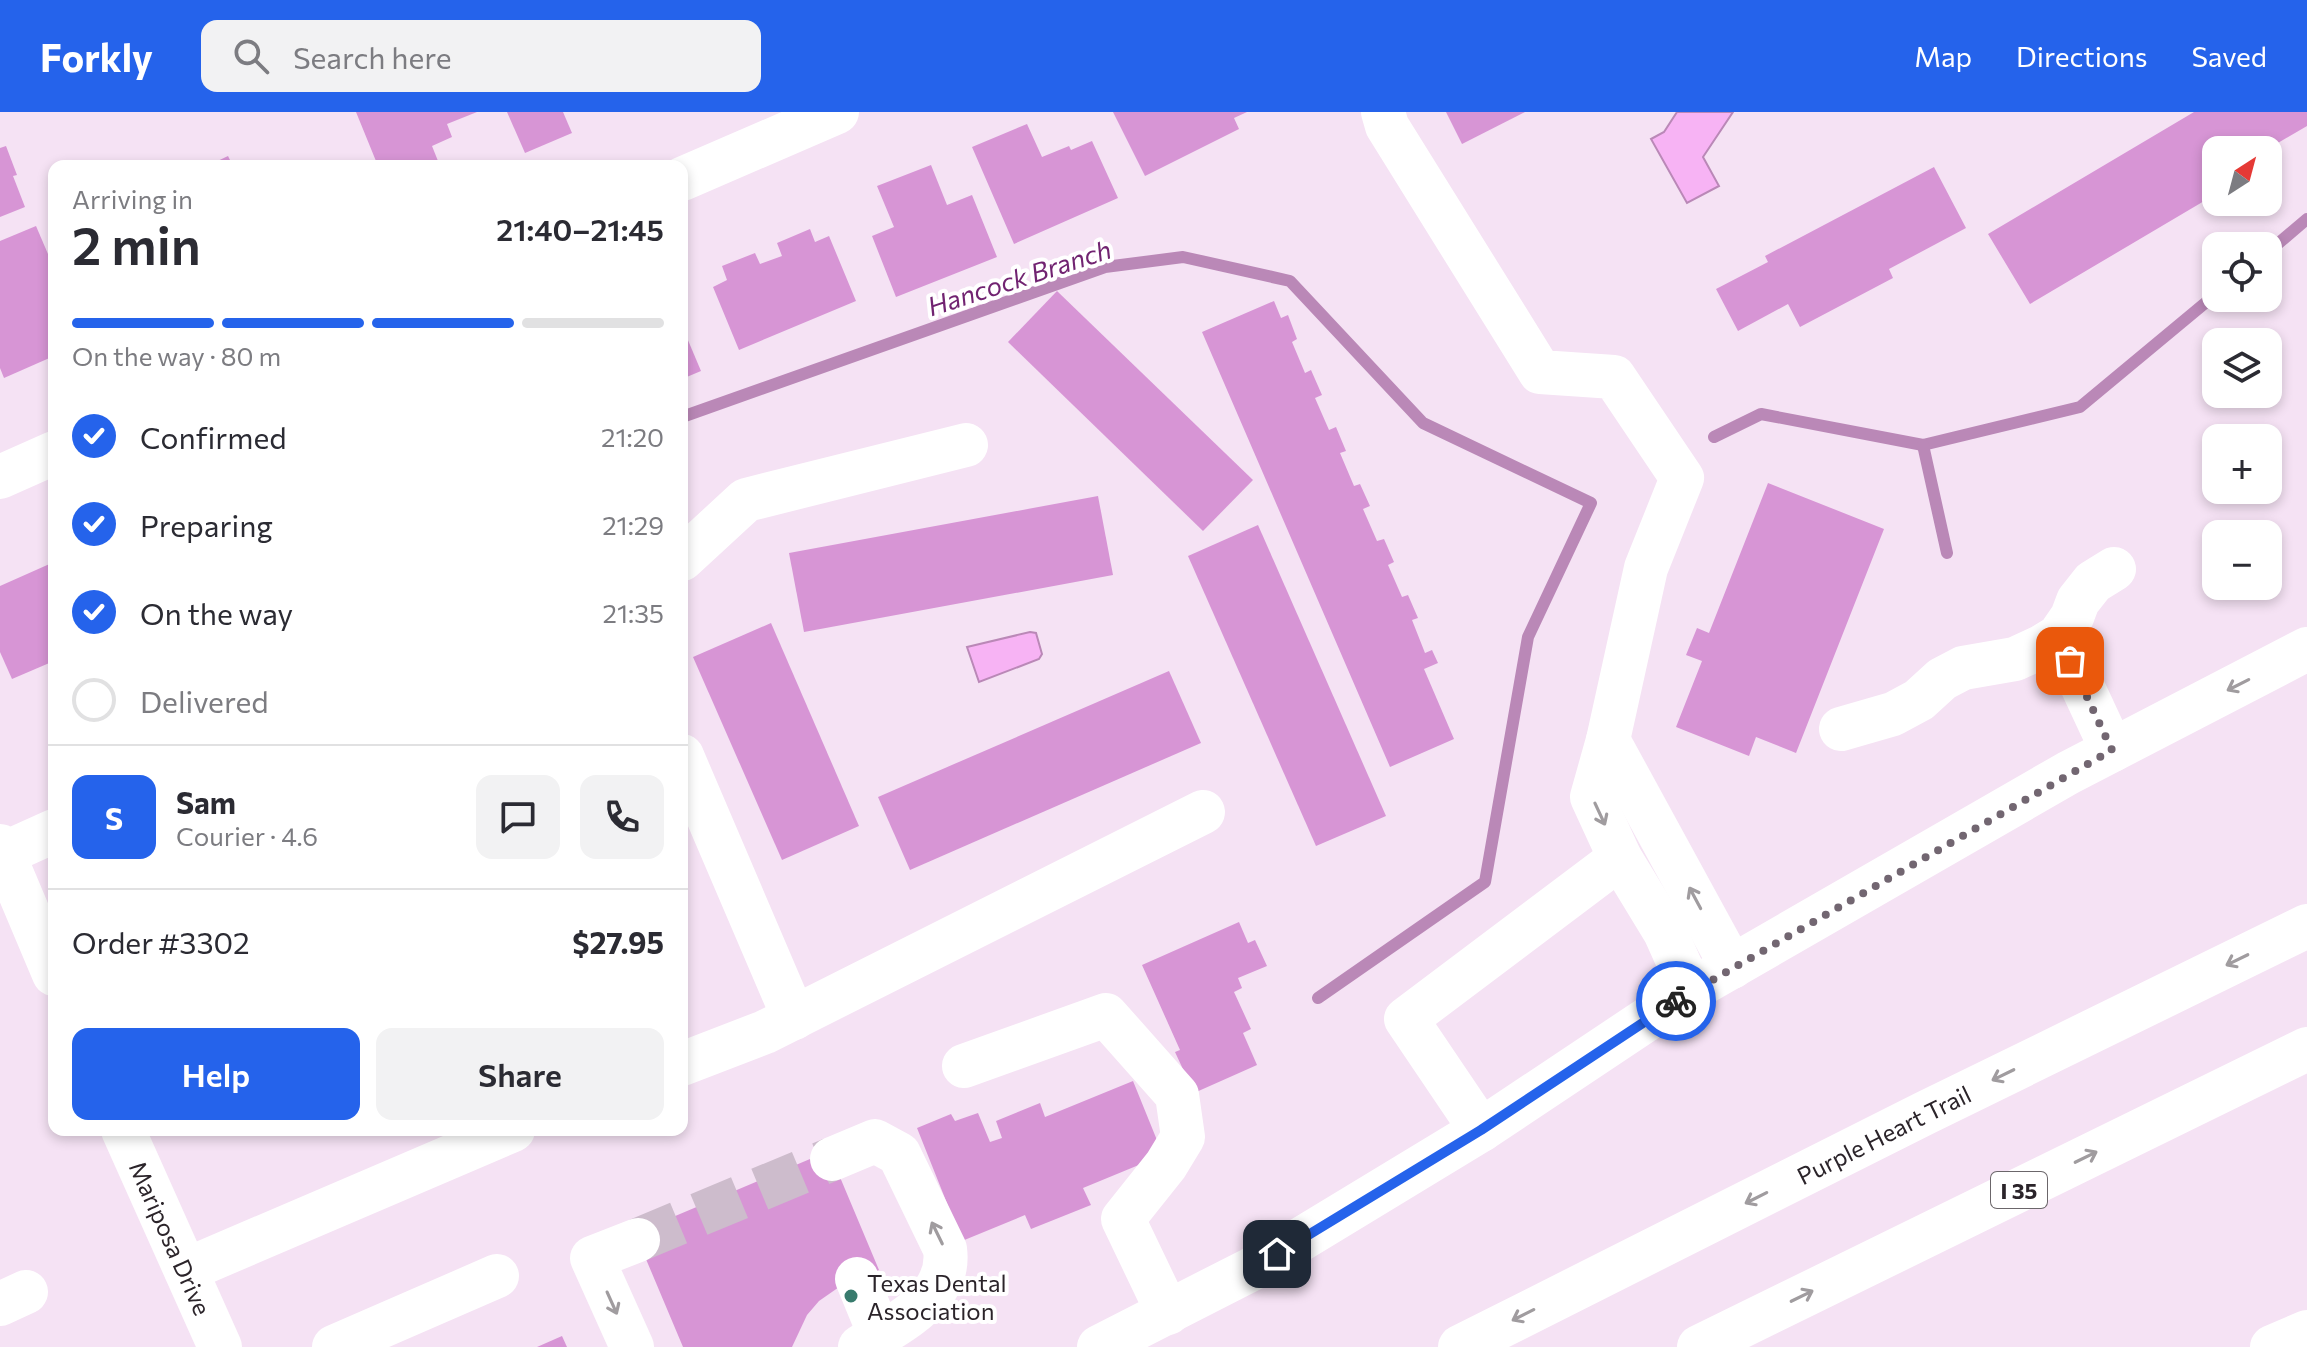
<!DOCTYPE html>
<meta charset="utf-8">
<style>
:root{--surface:#fff;--page:#f2f2f3;--text:#2b2b33;--muted:#7c7c81;--line:#e1e1e2;--accent:#2563eb}
body{margin:0;font-family:Commissioner,sans-serif;background:var(--page);color:var(--text);height:100vh;display:flex;flex-direction:column;font-size:30px;white-space:nowrap}
*{box-sizing:border-box;margin:0}
p{font-size:26px;color:var(--muted)}
.icon{flex:none;width:44px;height:44px;fill:none;stroke:currentColor;stroke-width:2;stroke-linecap:round;stroke-linejoin:round}
.map{position:relative;flex:1;overflow:hidden}
.panel{position:absolute;left:48px;top:48px;width:640px;height:976px;display:flex;flex-direction:column;background:var(--surface);border-radius:16px;box-shadow:0 4px 12px #0003}
.panel>*{flex:none}
.needle{width:52px;rotate:36deg}
.buttons{position:absolute;left:2202px;top:24px;display:grid;gap:16px}
.buttons a{display:grid;place-items:center;width:80px;height:80px;border-radius:16px;background:var(--surface);box-shadow:0 4px 12px #0003;font-size:40px}
.pin{position:absolute;display:grid;place-items:center;width:68px;height:68px;color:#fff;margin:-34px;border-radius:16px;box-shadow:0 4px 12px #0006}
.courier{position:absolute;display:grid;place-items:center;width:80px;height:80px;margin:-40px;border:6px solid #2563eb;border-radius:50%;background:#fff;color:#222;box-shadow:0 2px 10px #0007}
.overview em{font-style:normal;font-weight:600}
.overview div{display:flex;flex-direction:column-reverse}
.overview{display:flex;align-items:center;justify-content:space-between;height:136px;padding:0 24px}
h1{font-size:52px;font-weight:600;line-height:60px}
.bar{display:grid;grid-template-columns:repeat(4,1fr);gap:12px 8px;align-content:center;height:96px;padding:0 24px}
.bar i{height:10px;border-radius:6px;background:var(--line)}
.bar .active{background:var(--accent)}
.bar p{grid-column:span 4}
.line{display:flex;align-items:center;gap:20px;padding:0 24px;border-top:2px solid var(--line)}
.line div{flex:1}
.round{display:grid;place-items:center;flex:none;width:84px;height:84px;border-radius:16px;background:var(--page)}
ol{padding:0 24px;list-style:none}
li{display:flex;align-items:center;gap:24px;height:88px}
li p{margin-inline-start:auto}
li .icon{padding:8px;border-radius:50%;background:var(--accent);color:#fff;stroke-width:4}
li:last-child{color:var(--muted)}
li i{width:44px;height:44px;border:4px solid var(--line);border-radius:50%}
.action{display:flex;gap:16px;margin-top:auto;padding:16px 24px}
.action a{flex:1;height:92px;border-radius:16px;background:var(--accent);color:#fff;font-size:32px;font-weight:600;line-height:92px;text-align:center}
.action a+a{background:var(--page);color:var(--text)}
header{display:flex;align-items:center;gap:48px;box-sizing:border-box;height:112px;padding:0 40px;background:var(--accent);color:#fff}
header strong{font-size:38px}
nav{display:flex;gap:44px;margin-inline-start:auto;font-size:28px}
.search{width:560px;height:72px;background:var(--page);display:flex;align-items:center;gap:20px;box-sizing:border-box;padding:0 28px;border-radius:16px;color:var(--muted);font-size:30px}
.map>svg:first-child{display:block}
.water{fill:#f7b3f4;stroke:#ba88b7;stroke-width:2}
.lines{fill:none;stroke-linecap:round;stroke-linejoin:round}
.stream{stroke:#ba88b7;stroke-width:12}
.building{fill:#d795d5}
.minor-tunnel{stroke:#cdbccc;stroke-width:44;stroke-dasharray:44 22;stroke-linecap:butt}
.minor{stroke:#fff;stroke-width:44}
.major{stroke:#fff;stroke-width:44}
.highway{stroke:#fff;stroke-width:44}
.oneway{stroke:#a09c9f}
.done{stroke:#726671;stroke-width:8;stroke-dasharray:0 14.4}
.route{stroke:#2563eb;stroke-width:10}
.poi-dot{fill:#387b6d;stroke:#fff;stroke-width:3}
.labels{text-anchor:middle;dominant-baseline:central;stroke-width:8;stroke-linejoin:round;paint-order:stroke}
.shield{fill:#fff;stroke:#6b666a;stroke-width:2}
.shield-label{font-size:22px;font-weight:bold;fill:#2b242a}
.street-label{font-size:24px;fill:#2b242a;stroke:#fff}
.poi-label{font-size:24px;fill:#2b242a;stroke:#fff;text-anchor:start}
.water-label{font-size:26px;font-style:italic;fill:#712371;stroke:#fff}
</style>
<header>
<strong>Forkly</strong>
<div class="search"><svg class="icon" aria-label="search" viewBox="0 0 24 24"><circle cx="10" cy="10" r="6"/><path d="M15 15l6 6"/></svg>Search here</div>
<nav><a>Map</a><a>Directions</a><a>Saved</a></nav>
</header>
<div class="map">
<svg width="2307" height="1235" viewBox="0 0 2307 1235">
<rect width="100%" height="100%" fill="#f5e2f4"/>
<g class="water">
<path d="M 1677,0 L 1733,0 L 1703,45 L 1719,74 L 1687,91 L 1651,27 L 1664,20 Z"/>
<path d="M 1030,520 L 1036,521 L 1042,542 L 1039,547 L 979,570 L 967,535 Z"/>
</g>
<g class="lines">
<g class="stream">
<path d="M 2268,140 L 2307,107"/>
<path d="M 682,305 L 1105,155 L 1183,145 L 1290,169 L 1423,311 L 1591,391 L 1528,525 L 1485,770 L 1318,886"/>
<path d="M 1714,325 L 1761,302 L 1923,333 L 2080,295 L 2216,182"/>
<path d="M 1923,333 L 1947,441"/>
</g>
</g>
<g class="building">
<path d="M 356,0 L 477,0 L 447,12 L 452,25 L 432,34 L 440,54 L 378,54 Z"/>
<path d="M 507,0 L 563,0 L 572,21 L 525,41 Z"/>
<path d="M 1113,0 L 1247,0 L 1234,6 L 1239,17 L 1145,64 Z"/>
<path d="M 1446,0 L 1525,0 L 1462,32 Z"/>
<path d="M 2194,0 L 2307,0 L 2307,14 L 2266,38 L 2216,38 L 2216,82 L 2030,192 L 1988,122 Z"/>
<path d="M 1027,12 L 1042,45 L 1069,34 L 1071,38 L 1092,29 L 1118,86 L 1014,132 L 972,35 Z"/>
<path d="M 6,34 L 17,63 L 13,64 L 25,95 L 0,105 L 0,36 Z"/>
<path d="M 228,44 L 233,54 L 207,54 Z"/>
<path d="M 931,53 L 947,93 L 972,83 L 997,145 L 896,185 L 872,124 L 894,115 L 877,74 Z"/>
<path d="M 1934,55 L 1966,116 L 1889,157 L 1893,166 L 1800,215 L 1788,192 L 1738,219 L 1716,177 L 1768,150 L 1765,144 Z"/>
<path d="M 36,114 L 54,156 L 54,244 L 4,266 L 0,256 L 0,129 Z"/>
<path d="M 810,117 L 815,130 L 829,124 L 856,189 L 739,238 L 713,175 L 727,168 L 722,154 L 755,141 L 760,152 L 782,144 L 777,131 Z"/>
<path d="M 1057,179 L 1253,368 L 1203,419 L 1008,230 Z"/>
<path d="M 1274,189 L 1281,206 L 1288,203 L 1297,227 L 1292,230 L 1305,261 L 1311,258 L 1322,283 L 1315,286 L 1329,318 L 1336,315 L 1346,339 L 1340,341 L 1354,374 L 1360,372 L 1370,394 L 1363,397 L 1377,429 L 1384,427 L 1394,450 L 1388,453 L 1402,485 L 1408,483 L 1418,506 L 1412,508 L 1425,541 L 1432,538 L 1438,551 L 1424,557 L 1454,627 L 1390,655 L 1202,220 Z"/>
<path d="M 682,214 L 701,259 L 682,267 Z"/>
<path d="M 1768,371 L 1884,417 L 1796,641 L 1756,625 L 1749,644 L 1676,615 L 1702,549 L 1686,543 L 1697,516 L 1709,521 Z"/>
<path d="M 1098,384 L 1113,463 L 804,520 L 789,441 Z"/>
<path d="M 1258,413 L 1386,704 L 1316,734 L 1188,444 Z"/>
<path d="M 54,450 L 54,549 L 12,567 L 0,540 L 0,474 Z"/>
<path d="M 771,511 L 859,714 L 782,748 L 693,545 Z"/>
<path d="M 1169,559 L 1201,631 L 910,758 L 878,685 Z"/>
<path d="M 1239,810 L 1248,831 L 1255,828 L 1267,854 L 1238,866 L 1242,876 L 1234,880 L 1251,917 L 1243,921 L 1257,953 L 1194,981 L 1175,940 L 1180,938 L 1142,853 Z"/>
<path d="M 1133,969 L 1163,1043 L 1083,1076 L 1091,1093 L 1031,1117 L 1025,1103 L 962,1129 L 917,1016 L 951,1002 L 955,1009 L 978,1001 L 990,1030 L 1002,1026 L 996,1009 L 1040,991 L 1045,1005 Z"/>
<path d="M 829,1039 L 879,1158 L 842,1173 L 819,1189 L 807,1203 L 792,1235 L 683,1235 L 635,1121 Z"/>
<path d="M 562,1224 L 567,1235 L 537,1235 Z"/>
</g>
<g class="lines">
<path class="minor-tunnel" d="M 638,1128 L 832,1047"/>
<g class="minor">
<path d="M 1383,0 L 1387,14 L 1540,260 L 1614,265 L 1682,366 L 1646,456 L 1608,628 L 1592,685 L 1620,746 L 1665,820 L 1691,878"/>
<path d="M 682,67 L 837,0"/>
<path d="M 0,365 L 54,341"/>
<path d="M 682,447 L 746,388 L 966,333"/>
<path d="M 2059,524 L 2112,638"/>
<path d="M 1841,617 L 1893,602 L 1919,588 L 1942,567 L 1963,556 L 2015,547 L 2041,535 L 2059,524 L 2072,505 L 2078,489 L 2093,470 L 2114,457"/>
<path d="M 1608,628 L 1732,855"/>
<path d="M 682,644 L 794,906"/>
<path d="M 0,734 L 54,862"/>
<path d="M 3,742 L 54,719"/>
<path d="M 682,952 L 765,920 L 1203,700"/>
<path d="M 964,954 L 1106,903 L 1177,983 L 1183,1025 L 1166,1053 L 1123,1107 L 1168,1201"/>
<path id="s1" d="M 123,1018 L 220,1235"/>
<path d="M 1481,1018 L 1406,907 L 1620,746"/>
<path d="M 832,1047 L 875,1029 L 899,1042 L 945,1137 C 952,1187 896,1212 860,1235"/>
<path d="M 186,1158 L 513,1018"/>
<path d="M 857,1167 L 880,1223"/>
<path d="M 0,1192 L 26,1180"/>
<path d="M 334,1235 L 497,1164"/>
<path d="M 632,1235 L 592,1146 L 638,1128"/>
</g>
<g class="major">
<path d="M 1099,1235 L 1252,1157 L 1481,1018 L 1691,878 L 2068,661 L 2307,537"/>
<path d="M 2272,1235 L 2307,1220"/>
</g>
<g class="highway">
<path id="s2" d="M 1460,1235 L 1925,1001 L 2307,814"/>
<path d="M 1699,1235 L 2307,937"/>
</g>
</g>
<defs><path id="oneway-shaft" d="M-6 0H5M1.5-3L5.5 0L1.5 3" fill="none" stroke-width="1.6" stroke-linecap="round" stroke-linejoin="round" transform="scale(2)"/></defs>
<g class="oneway">
<use href="#oneway-shaft" transform="translate(2238 573) rotate(153)"/>
<use href="#oneway-shaft" transform="translate(1600 702) rotate(65)"/>
<use href="#oneway-shaft" transform="translate(1695 786) rotate(-118)"/>
<use href="#oneway-shaft" transform="translate(2237 848) rotate(154)"/>
<use href="#oneway-shaft" transform="translate(2003 963) rotate(154)"/>
<use href="#oneway-shaft" transform="translate(2086 1045) rotate(-26)"/>
<use href="#oneway-shaft" transform="translate(1756 1086) rotate(153)"/>
<use href="#oneway-shaft" transform="translate(937 1121) rotate(-116)"/>
<use href="#oneway-shaft" transform="translate(1802 1184) rotate(-26)"/>
<use href="#oneway-shaft" transform="translate(612 1191) rotate(66)"/>
<use href="#oneway-shaft" transform="translate(1523 1203) rotate(153)"/>
</g>
<g class="lines">
<path class="done" d="M 1676,889 L 2112,638 L 2070,549"/>
<path class="route" d="M 1277,1142 L 1481,1018 L 1676,889"/>
</g>
<circle class="poi-dot" cx="851" cy="1184" r="8"/>
<g class="labels">
<rect class="shield" x="1991" y="1060" width="56" height="36" rx="6"/>
<g class="shield-label">
<text x="2019" y="1078">I 35</text>
</g>
<g class="street-label">
<text stroke="none"><textPath href="#s2" startOffset="474">Purple Heart Trail</textPath></text>
<text stroke="none"><textPath href="#s1" startOffset="118">Mariposa Drive</textPath></text>
</g>
<g class="poi-label">
<text x="867" y="1170">Texas Dental<tspan x="867" dy="28">Association</tspan></text>
</g>
<g class="water-label">
<text transform="translate(1019 165) rotate(-18)">Hancock Branch</text>
</g>
</g>
</svg>
<div class="buttons">
<a><svg class="needle" viewBox="-14 -14 28 28"><path d="M0-13l5 13h-10z" fill="#e53935"/><path d="M0 13l5-13h-10z" fill="#7c7c81"/></svg></a>
<a><svg class="icon" aria-label="locate" viewBox="0 0 24 24"><circle cx="12" cy="12" r="6"/><path d="M12 2v4M12 18v4M2 12h4M18 12h4"/></svg></a>
<a><svg class="icon" aria-label="layers" viewBox="0 0 24 24"><path d="M12 4l9 5-9 5-9-5zM3 14l9 5 9-5"/></svg></a>
<a>+</a>
<a>−</a>
</div>
<div class="pin" style="left:2070px;top:549px;background:#ea580c"><svg class="icon" aria-label="bag" viewBox="0 0 24 24"><path d="M5 8h14l-1 12H6zM9 8a3 3 0 0 1 6 0"/></svg></div>
<div class="pin" style="left:1277px;top:1142px;background:#1f2937"><svg class="icon" aria-label="home" viewBox="0 0 24 24"><path d="M3 11l9-7 9 7M6 9v11h12V9"/></svg></div>
<div class="courier" style="left:1676px;top:889px"><svg class="icon" aria-label="bike" viewBox="0 0 24 24"><circle cx="6" cy="16" r="4"/><circle cx="18" cy="16" r="4"/><path d="M6 16l4-8h5l3 8M10 8l3 8H6M13 5h3"/></svg></div>
<section class="panel">
<div class="overview"><div><h1>2 min</h1><p>Arriving in</p></div><em>21:40–21:45</em></div>
<div class="bar"><i class="active"></i><i class="active"></i><i class="active"></i><i></i><p>On the way · 80 m</p></div>
<ol>
<li><svg class="icon" aria-label="check" viewBox="0 0 24 24"><path d="M5 12l5 5 9-10"/></svg>Confirmed<p>21:20</p></li>
<li><svg class="icon" aria-label="check" viewBox="0 0 24 24"><path d="M5 12l5 5 9-10"/></svg>Preparing<p>21:29</p></li>
<li><svg class="icon" aria-label="check" viewBox="0 0 24 24"><path d="M5 12l5 5 9-10"/></svg>On the way<p>21:35</p></li>
<li><i></i>Delivered</li>
</ol>
<div class="line" style="height:144px"><b class="round" style="background:var(--accent);color:#fff">S</b><div><b>Sam</b><p>Courier · 4.6</p></div><a class="round"><svg class="icon" aria-label="chat" viewBox="0 0 24 24"><path d="M4 5h16v11H9l-5 4z"/></svg></a><a class="round"><svg class="icon" aria-label="phone" viewBox="0 0 24 24"><path d="M5 4h4l2 5-3 2q2 4 5 5l2-3 5 2v4C11 20 4 13 5 4z"/></svg></a></div>
<div class="line" style="height:104px"><div>Order #3302</div><b>$27.95</b></div>
<div class="action"><a>Help</a><a>Share</a></div>
</section>
</div>
